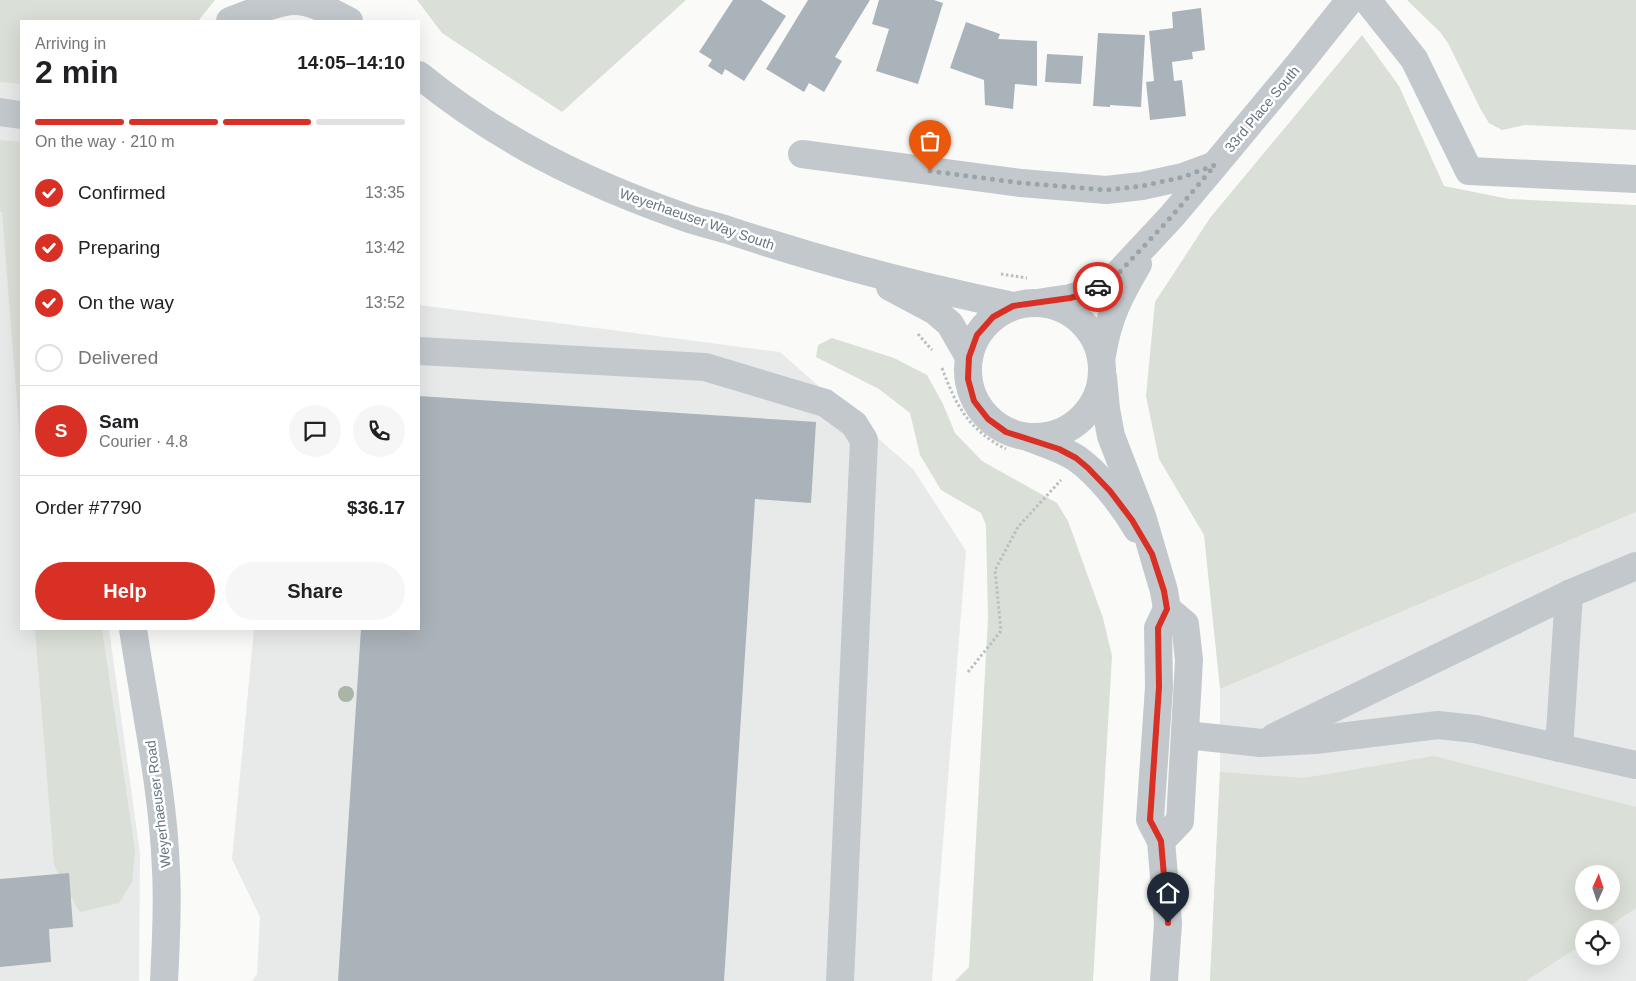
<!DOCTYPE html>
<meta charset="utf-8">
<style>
:root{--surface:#fff;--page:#f6f6f6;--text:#202124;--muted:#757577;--line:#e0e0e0;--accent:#d93025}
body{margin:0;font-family:Helvetica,sans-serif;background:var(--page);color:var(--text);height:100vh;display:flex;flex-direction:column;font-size:19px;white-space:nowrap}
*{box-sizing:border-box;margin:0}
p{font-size:16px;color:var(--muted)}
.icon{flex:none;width:28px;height:28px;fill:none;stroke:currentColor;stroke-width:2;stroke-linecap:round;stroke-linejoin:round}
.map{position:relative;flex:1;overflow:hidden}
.drawer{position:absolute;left:20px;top:20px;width:400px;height:610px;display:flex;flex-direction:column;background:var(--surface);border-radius:0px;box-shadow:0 5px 20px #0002}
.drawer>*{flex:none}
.needle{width:32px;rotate:3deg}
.tools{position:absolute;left:1575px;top:865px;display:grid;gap:10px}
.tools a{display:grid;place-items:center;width:45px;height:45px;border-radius:50%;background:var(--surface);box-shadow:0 5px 20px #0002;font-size:25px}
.pin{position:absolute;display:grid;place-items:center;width:42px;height:42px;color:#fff;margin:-51px -21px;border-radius:50% 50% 50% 0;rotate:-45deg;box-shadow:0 0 5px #0007}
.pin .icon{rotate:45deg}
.courier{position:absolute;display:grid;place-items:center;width:50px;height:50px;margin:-25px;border:4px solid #d93025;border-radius:50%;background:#fff;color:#222;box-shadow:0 1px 6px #0007}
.head em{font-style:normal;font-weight:800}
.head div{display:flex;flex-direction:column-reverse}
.head{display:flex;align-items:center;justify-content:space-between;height:85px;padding:0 15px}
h1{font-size:32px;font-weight:800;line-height:38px}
.bar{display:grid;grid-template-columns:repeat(4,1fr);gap:8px 5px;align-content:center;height:60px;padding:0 15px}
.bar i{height:6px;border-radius:4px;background:var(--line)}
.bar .current{background:var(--accent)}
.bar p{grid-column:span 4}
.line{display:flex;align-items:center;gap:12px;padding:0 15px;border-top:1px solid var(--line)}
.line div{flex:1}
.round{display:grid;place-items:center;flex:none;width:52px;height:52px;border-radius:26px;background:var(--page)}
ol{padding:0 15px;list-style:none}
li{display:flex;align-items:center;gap:15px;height:55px}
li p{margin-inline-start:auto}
li .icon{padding:5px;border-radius:50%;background:var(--accent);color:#fff;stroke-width:4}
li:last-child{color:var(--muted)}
li i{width:28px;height:28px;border:2px solid var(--line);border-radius:50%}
.button{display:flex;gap:10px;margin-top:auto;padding:10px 15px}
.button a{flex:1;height:58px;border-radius:30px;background:var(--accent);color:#fff;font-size:20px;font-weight:800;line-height:58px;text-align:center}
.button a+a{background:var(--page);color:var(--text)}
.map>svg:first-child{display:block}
.built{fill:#e8e9e9;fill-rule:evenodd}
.green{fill:#dadfd7;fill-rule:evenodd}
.building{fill:#aab3b9}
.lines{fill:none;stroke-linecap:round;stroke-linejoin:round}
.path{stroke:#bbbfc2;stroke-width:3;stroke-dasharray:2.5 2.5;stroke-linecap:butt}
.minor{stroke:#c3c8cc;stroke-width:28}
.tree{fill:#aab4a7}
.done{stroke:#99a4ac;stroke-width:5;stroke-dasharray:0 9}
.route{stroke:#d93025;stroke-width:6}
.labels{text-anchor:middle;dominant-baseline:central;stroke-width:5;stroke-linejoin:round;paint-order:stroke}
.street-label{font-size:14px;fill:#657683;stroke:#fff}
</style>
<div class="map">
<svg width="1636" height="981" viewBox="0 0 1636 981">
<rect width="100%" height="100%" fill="#fafaf8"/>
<g class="built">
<path d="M 0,0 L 21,21 L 21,629 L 109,629 L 140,854 L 139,981 L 0,981 Z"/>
<path d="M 419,305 L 780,352 L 913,469 L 966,551 L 932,981 L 252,981 L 257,974 L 260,917 L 232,859 L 254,629 L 419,629 Z"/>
<path d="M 1636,512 L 1636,981 L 1210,981 L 1220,772 L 1220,689 ZM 1584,874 L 1611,874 L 1611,901 L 1584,901 ZM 1584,929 L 1611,929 L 1611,956 L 1584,956 Z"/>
</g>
<g class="green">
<path d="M 0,0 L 215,0 L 198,21 L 21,21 L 21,84 L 0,82 Z"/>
<path d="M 417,0 L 686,0 L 562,112 L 442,33 Z"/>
<path d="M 1407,0 L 1636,0 L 1636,130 L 1525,125 L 1502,130 L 1489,123 L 1481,110 L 1448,43 L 1440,32 Z"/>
<path d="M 1362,35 L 1399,86 L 1444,186 L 1509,199 L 1636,205 L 1636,512 L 1220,689 L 1204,535 L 1159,459 L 1146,396 L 1155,302 L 1210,218 Z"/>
<path d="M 0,140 L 21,142 L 21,451 L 2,212 L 0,212 Z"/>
<path d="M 832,338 L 894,358 L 927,375 L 943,404 L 955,433 L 982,461 L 1057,503 L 1068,521 L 1103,618 L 1112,656 L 1093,981 L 955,981 L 969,967 L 988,618 L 986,525 L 981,513 L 941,490 L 920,455 L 910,413 L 879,389 L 816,357 L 818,345 Z"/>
<path d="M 35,629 L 102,629 L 135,850 L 132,882 L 119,903 L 80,912 L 62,882 L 54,864 Z"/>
<path d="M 1434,756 L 1636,807 L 1636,908 L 1605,929 L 1584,929 L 1584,943 L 1526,981 L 1210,981 L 1220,772 L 1304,778 ZM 1584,874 L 1611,874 L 1611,901 L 1584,901 Z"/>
</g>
<g class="building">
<path d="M 733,0 L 761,0 L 786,16 L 744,81 L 725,69 L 722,75 L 708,66 L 712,60 L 699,52 Z"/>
<path d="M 808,0 L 870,0 L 835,57 L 842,61 L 824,92 L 809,83 L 804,92 L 766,69 Z"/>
<path d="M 879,0 L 934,0 L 943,3 L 918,84 L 876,71 L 889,29 L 872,24 Z"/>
<path d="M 1201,8 L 1205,50 L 1192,52 L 1193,59 L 1172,62 L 1174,81 L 1182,80 L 1186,116 L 1150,120 L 1146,82 L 1154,81 L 1149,31 L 1173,28 L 1172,12 Z"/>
<path d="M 966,22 L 1000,34 L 998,39 L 1037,41 L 1037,86 L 1015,84 L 1013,109 L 985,105 L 984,80 L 950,68 Z"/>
<path d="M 1098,33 L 1145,35 L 1141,107 L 1110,105 L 1110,107 L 1093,106 Z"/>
<path d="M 1047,54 L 1083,56 L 1081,84 L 1045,82 Z"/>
<path d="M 419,396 L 816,422 L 811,503 L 755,499 L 724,981 L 338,981 L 361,629 L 419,629 Z"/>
<path d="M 69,873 L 73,927 L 49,929 L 51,962 L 0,967 L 0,879 Z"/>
</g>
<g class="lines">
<g class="path">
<path d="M 1001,274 L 1027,278"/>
<path d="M 918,334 L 932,350"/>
<path d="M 942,368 C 956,406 969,430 1006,449"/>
<path d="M 968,672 L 1001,631 L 995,570 L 1018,527 L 1061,480"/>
</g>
<g class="minor">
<path d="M 1367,0 L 1414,59 L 1469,171 L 1636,179"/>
<path d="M 230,21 C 248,15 275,1 294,1 C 313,1 333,13 349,21"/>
<path d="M 419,75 C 499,140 584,182 681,216 C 696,222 712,225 728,230 C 821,261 917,286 1013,306"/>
<path d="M 0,112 L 21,115"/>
<path d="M 802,154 L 1021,183 L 1106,190 L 1142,186 L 1183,177 L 1213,166"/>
<path d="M 890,287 L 935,311 L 950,324 L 969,357"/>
<circle cx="1035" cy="370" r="67"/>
<path d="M 1037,303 L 1070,298 L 1088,293 L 1116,276 L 1172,216 L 1215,165 L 1299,64 L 1350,0"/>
<path d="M 419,351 L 705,367 L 825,403 L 854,424 L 864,440 L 840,981"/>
<path d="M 1102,355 C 1108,318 1119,296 1138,264"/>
<path d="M 1103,377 L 1106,409 L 1111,436 L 1142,516 L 1164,591 L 1167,609 L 1158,628 L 1159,687 L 1150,820 L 1161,841 L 1168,923 L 1164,981"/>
<path d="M 1030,438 C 1046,444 1062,449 1076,458 C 1099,474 1123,505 1137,529"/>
<path d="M 133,629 C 145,709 163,789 166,870 C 168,907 166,944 164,981"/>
<path d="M 1186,735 L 1261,743 L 1315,740 L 1438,725 L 1475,729 L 1636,765"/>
<path d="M 1274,737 L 1569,594 L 1636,566"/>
<path d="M 1559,748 L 1569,594"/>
<path d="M 1161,841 L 1180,821 L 1189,660 L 1185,624 L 1167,609"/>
</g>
</g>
<circle class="tree" cx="346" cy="694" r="8"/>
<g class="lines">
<path class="done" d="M 930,171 L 1021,183 L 1106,190 L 1142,186 L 1183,177 L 1215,165 L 1172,216 L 1116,276 L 1098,287"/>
<path class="route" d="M 1098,287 L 1088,293 L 1070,298 L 1013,306 L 993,317 L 977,335 L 969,357 L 968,379 L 974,401 L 988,419 L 1006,432 L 1059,449 L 1076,458 L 1088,468 L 1110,491 L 1132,520 L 1152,554 L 1164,591 L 1167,609 L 1158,628 L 1159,687 L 1150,820 L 1161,841 L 1168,923"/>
</g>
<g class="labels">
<g class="street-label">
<text transform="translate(1262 109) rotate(-50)">33rd Place South</text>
<text transform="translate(697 219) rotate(19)">Weyerhaeuser Way South</text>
<text transform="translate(158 804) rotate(-97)">Weyerhaeuser Road</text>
</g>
</g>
</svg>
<div class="tools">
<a><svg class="needle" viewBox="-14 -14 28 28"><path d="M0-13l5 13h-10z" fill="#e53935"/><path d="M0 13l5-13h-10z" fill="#757577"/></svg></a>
<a><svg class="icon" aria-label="locate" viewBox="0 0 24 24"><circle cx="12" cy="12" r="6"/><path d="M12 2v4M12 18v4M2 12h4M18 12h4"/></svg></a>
</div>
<div class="pin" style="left:930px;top:171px;background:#ea580c"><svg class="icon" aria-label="bag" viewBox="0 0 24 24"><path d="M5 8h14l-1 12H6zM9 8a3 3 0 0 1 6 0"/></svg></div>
<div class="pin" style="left:1168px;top:923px;background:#1f2937"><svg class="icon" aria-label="home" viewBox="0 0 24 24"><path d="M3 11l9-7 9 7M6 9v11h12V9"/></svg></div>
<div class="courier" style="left:1098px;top:287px"><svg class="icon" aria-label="car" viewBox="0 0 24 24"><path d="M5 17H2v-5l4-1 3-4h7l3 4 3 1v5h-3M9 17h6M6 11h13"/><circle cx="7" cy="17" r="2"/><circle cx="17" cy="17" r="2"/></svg></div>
<section class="drawer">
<div class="head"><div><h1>2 min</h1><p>Arriving in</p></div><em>14:05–14:10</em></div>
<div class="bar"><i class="current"></i><i class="current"></i><i class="current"></i><i></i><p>On the way · 210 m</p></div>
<ol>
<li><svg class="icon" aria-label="check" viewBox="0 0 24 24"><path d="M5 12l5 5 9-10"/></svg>Confirmed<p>13:35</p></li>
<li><svg class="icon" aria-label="check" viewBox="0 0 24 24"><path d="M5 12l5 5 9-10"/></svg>Preparing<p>13:42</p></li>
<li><svg class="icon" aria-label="check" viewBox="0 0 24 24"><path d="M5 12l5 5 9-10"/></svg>On the way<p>13:52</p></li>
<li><i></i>Delivered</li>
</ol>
<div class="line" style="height:90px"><b class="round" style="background:var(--accent);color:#fff">S</b><div><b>Sam</b><p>Courier · 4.8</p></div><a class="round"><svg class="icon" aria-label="chat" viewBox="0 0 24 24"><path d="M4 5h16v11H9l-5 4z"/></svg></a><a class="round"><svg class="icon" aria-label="phone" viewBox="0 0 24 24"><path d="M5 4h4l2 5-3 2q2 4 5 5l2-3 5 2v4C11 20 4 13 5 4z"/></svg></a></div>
<div class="line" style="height:65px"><div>Order #7790</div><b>$36.17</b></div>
<div class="button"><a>Help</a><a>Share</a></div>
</section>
</div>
